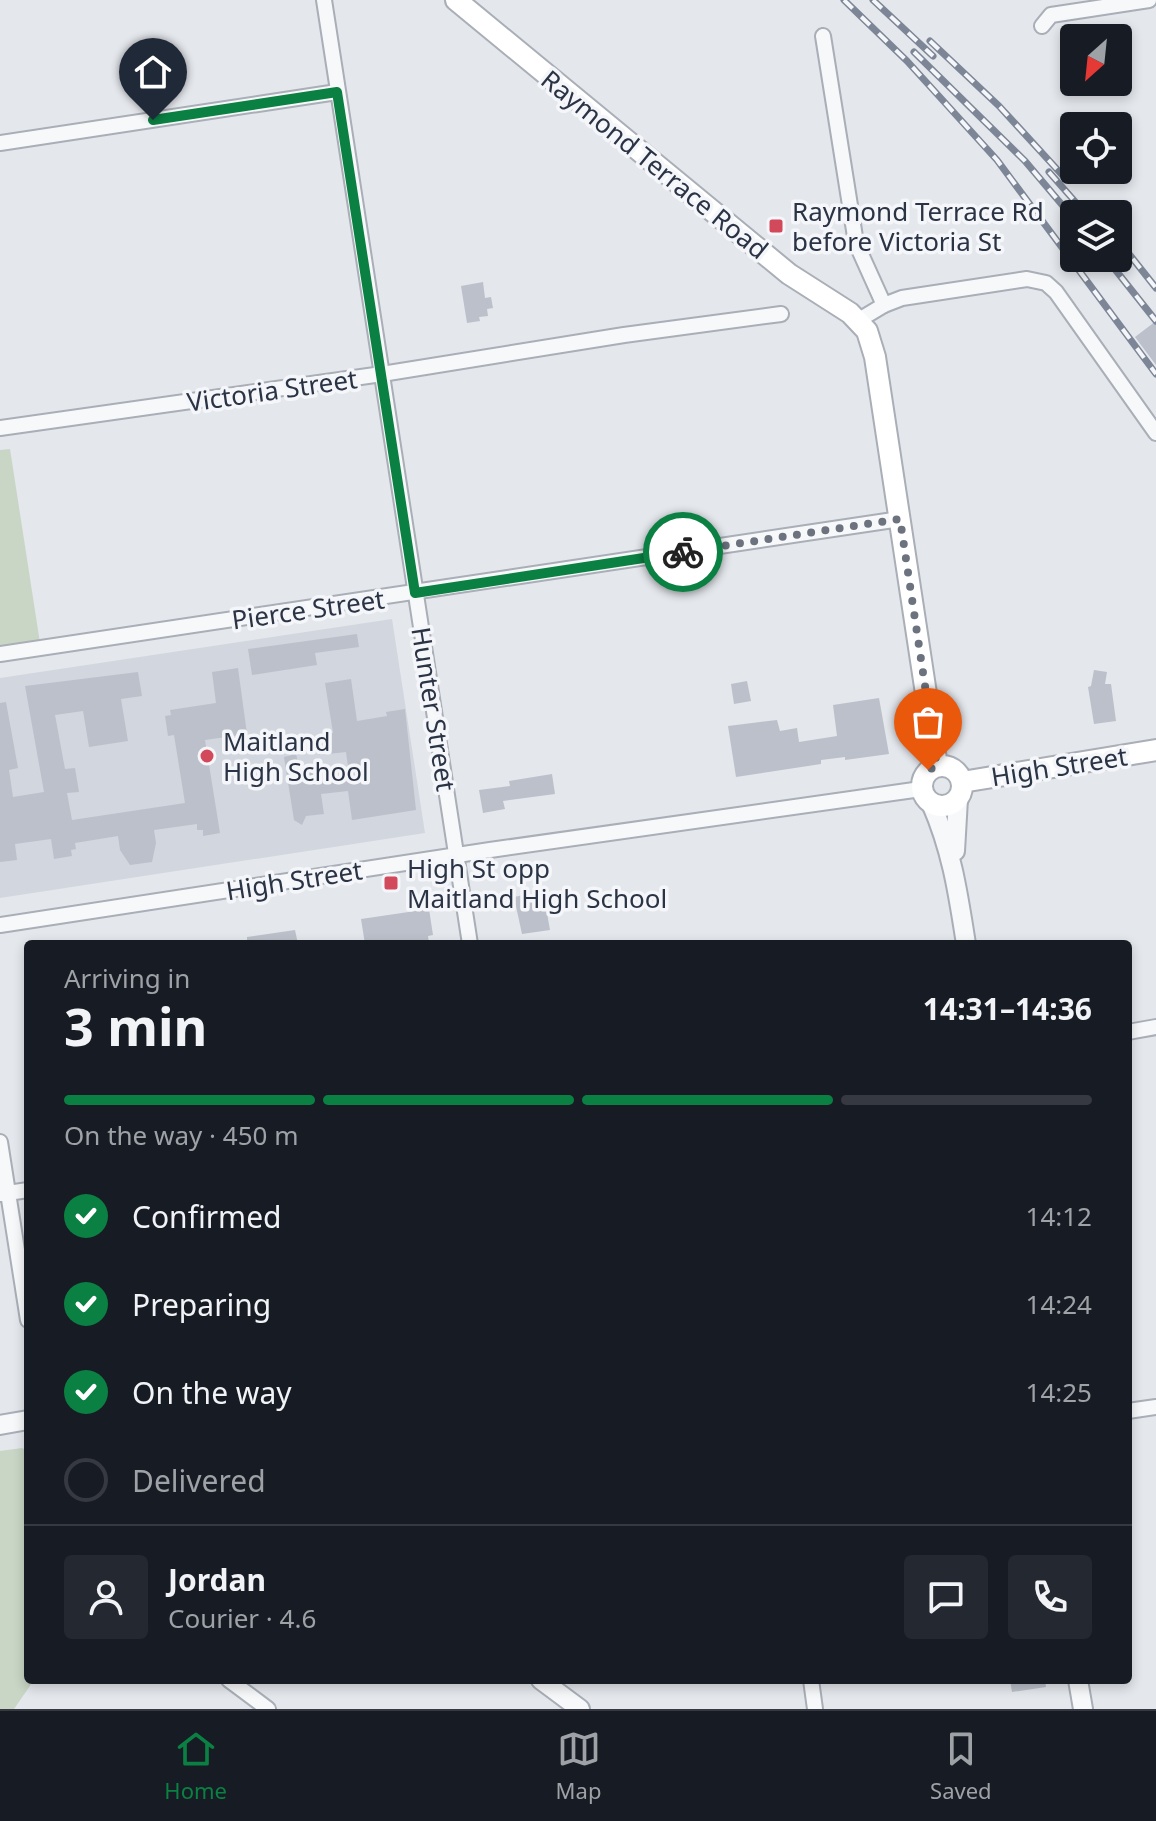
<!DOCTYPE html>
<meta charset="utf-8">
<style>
:root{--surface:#171b24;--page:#242831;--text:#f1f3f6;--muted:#9ea1a6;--line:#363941;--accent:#0b8043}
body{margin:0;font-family:"Noto Sans",sans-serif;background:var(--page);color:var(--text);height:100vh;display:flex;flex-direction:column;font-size:30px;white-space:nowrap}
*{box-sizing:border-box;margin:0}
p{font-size:26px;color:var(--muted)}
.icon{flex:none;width:44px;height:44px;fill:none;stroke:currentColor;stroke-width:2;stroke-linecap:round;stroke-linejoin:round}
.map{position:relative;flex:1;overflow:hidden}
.sheet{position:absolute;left:24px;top:940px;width:1108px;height:744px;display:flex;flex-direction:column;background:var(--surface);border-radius:8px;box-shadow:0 4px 12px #0003}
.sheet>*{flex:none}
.needle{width:52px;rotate:207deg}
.buttons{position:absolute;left:1060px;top:24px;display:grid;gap:16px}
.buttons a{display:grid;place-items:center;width:72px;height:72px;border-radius:8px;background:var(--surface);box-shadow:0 4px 12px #0003;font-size:40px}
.pin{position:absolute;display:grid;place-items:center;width:68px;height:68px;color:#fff;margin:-82px -34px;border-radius:50% 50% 50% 0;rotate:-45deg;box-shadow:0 0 8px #0007}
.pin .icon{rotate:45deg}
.courier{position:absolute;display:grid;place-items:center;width:80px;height:80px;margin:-40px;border:6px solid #0b8043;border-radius:50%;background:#fff;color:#222;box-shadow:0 2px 10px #0007}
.head em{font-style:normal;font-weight:700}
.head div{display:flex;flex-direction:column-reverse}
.head{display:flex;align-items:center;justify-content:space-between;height:136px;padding:0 40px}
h1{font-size:52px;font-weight:700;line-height:60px}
.bar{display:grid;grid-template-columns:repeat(4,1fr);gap:12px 8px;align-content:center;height:96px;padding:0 40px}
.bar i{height:10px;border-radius:6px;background:var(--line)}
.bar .selected{background:var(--accent)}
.bar p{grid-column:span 4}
.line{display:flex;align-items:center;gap:20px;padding:0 40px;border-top:2px solid var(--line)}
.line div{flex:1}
.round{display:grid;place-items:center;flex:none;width:84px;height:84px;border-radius:8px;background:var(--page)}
ol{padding:0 40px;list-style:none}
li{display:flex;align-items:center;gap:24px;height:88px}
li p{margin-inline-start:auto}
li .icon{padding:8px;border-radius:50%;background:var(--accent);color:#fff;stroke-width:4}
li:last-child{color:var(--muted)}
li i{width:44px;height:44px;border:4px solid var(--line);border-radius:50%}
.tab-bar{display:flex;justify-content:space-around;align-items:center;height:112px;border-top:2px solid var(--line);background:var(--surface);font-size:22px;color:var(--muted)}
.tab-bar a{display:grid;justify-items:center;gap:4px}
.tab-bar .selected{color:var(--accent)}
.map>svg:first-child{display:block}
.built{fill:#d2d6de}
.green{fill:#c9d6c5}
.building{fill:#bbc0ca}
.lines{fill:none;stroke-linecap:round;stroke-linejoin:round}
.minor-casing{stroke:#a9aeb7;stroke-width:18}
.tertiary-casing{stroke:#a9aeb7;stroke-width:22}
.secondary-casing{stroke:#a9aeb7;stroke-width:24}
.minor{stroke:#f7f8fa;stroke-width:14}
.tertiary{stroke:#f7f8fa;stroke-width:18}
.secondary{stroke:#fff;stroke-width:20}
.rail-casing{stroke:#7d8696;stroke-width:7}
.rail{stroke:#f4f6f9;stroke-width:4;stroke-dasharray:12;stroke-linecap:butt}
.done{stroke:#6c737f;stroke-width:8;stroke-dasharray:0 14.4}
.route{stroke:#0b8043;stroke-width:10}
.poi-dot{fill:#d1495b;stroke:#f4f6f9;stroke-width:3}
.labels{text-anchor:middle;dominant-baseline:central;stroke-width:7;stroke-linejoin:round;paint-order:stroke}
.street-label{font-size:26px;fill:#2b3445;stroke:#f4f6f9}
.poi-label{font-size:26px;fill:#2b3445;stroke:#f4f6f9;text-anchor:start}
</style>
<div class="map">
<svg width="1156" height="1709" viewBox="0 0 1156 1709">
<rect width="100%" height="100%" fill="#e4e7ec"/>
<path class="built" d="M 392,619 L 425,833 L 0,898 L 0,678 Z"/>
<g class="green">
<path d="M 10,449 L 40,643 L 0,649 L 0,450 Z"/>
<path d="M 22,1448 L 28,1451 L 28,1680 L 34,1680 L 14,1709 L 0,1709 L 0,1451 Z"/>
</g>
<g class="building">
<path d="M 483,282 L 485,298 L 491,297 L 493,308 L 487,309 L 488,316 L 479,317 L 480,321 L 467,323 L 461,286 Z"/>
<path d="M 1156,321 L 1156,365 L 1135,337 Z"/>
<path d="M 357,634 L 359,647 L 315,653 L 317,665 L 252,675 L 248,649 Z"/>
<path d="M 238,668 L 247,734 L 205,740 L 220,833 L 203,836 L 203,830 L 197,830 L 197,824 L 154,830 L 156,843 L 152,862 L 130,865 L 120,850 L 118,836 L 75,843 L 76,849 L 71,850 L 72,856 L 54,859 L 51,839 L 15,844 L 17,860 L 0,862 L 0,703 L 6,702 L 18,768 L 9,770 L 13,797 L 44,792 L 25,686 L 138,672 L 142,696 L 121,699 L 128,741 L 89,747 L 83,711 L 55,715 L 65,769 L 75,768 L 79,792 L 67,793 L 72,820 L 185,803 L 174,735 L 168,736 L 165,716 L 171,715 L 170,710 L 216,703 L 212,672 Z"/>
<path d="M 1094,670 L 1107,672 L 1105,684 L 1111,684 L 1116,721 L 1094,724 L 1088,687 L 1091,686 Z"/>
<path d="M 351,679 L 357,721 L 387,716 L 386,712 L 405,709 L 416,810 L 352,820 L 348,791 L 321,794 L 324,814 L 306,816 L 302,825 L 294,820 L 284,757 L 296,754 L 300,770 L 322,766 L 324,777 L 349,774 L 346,752 L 319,755 L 317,735 L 333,733 L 325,683 Z"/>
<path d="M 747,681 L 751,701 L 734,704 L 731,684 Z"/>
<path d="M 879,698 L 889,754 L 845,760 L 845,757 L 821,760 L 821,764 L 736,777 L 728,726 L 777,720 L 780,731 L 797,728 L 799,742 L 837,736 L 833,705 Z"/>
<path d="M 552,774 L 555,794 L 503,801 L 505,809 L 483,813 L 479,790 L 510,786 L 509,781 Z"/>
<path d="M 543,891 L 550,930 L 522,934 L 514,897 Z"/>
<path d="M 429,909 L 433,935 L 428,936 L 429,944 L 365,944 L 361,919 Z"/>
<path d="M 295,930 L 298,944 L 247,944 L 247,937 Z"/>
<path d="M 1010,1680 L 1045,1680 L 1046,1687 L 1012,1692 Z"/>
</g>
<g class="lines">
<g class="minor-casing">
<g id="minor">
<path d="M 324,0 L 470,944"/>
<path d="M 1042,26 L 1051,15 L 1149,0"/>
<path d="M 823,36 L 856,243 L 884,305 L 859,320"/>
<path d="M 0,143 L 337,92"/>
<path d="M 884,305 L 902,298 L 1027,279 L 1046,283 L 1056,292 L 1156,433"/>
<path d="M 0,428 L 382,374 L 624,335 L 781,314"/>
<path d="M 0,654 L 900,519"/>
<path d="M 0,925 L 490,850 L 921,789"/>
<path d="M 1128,1032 L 1156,1027"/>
<path d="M 0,1142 L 28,1320"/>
<path d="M 1,1194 L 28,1190"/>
<path d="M 1128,1411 L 1156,1407"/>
<path d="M 229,1680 L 268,1709"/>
<path d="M 811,1680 L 815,1709"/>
</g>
</g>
<g class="tertiary-casing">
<g id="tertiary">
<path d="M 931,803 C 952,851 958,893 966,944"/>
<path d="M 955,851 L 958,799"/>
<path d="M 0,1425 L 28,1420"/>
<path d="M 541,1680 L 580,1709"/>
<path d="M 1078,1680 L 1083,1709"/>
</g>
</g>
<g class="secondary-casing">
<g id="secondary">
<path d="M 456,0 L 789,274 L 850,313 L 867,331 L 875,357 L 937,766"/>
<circle cx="942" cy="786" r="20"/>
<path d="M 962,782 L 1156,750"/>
</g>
</g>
<use href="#minor" class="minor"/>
<use href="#tertiary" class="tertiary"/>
<use href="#secondary" class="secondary"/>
<g class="rail-casing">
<g id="rail">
<path d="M 844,0 L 907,61 L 997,160 L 1156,374"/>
<path d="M 873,0 L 933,56"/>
<path d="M 930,41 L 999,106 L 1065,178"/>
<path d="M 914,52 L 1025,161 L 1074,219"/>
<path d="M 1049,172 L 1086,214"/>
<path d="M 1118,240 L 1156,288"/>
<path d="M 1106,258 L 1156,321"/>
</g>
</g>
<use href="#rail" class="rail"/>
</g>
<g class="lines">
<path class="done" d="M 683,552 L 900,519 L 937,766 L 928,770"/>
<path class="route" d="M 153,120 L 337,92 L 415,593 L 683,552"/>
</g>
<g class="poi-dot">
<rect x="768" y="218" width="16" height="16" rx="4"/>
<circle cx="207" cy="756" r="8"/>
<rect x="383" y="875" width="16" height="16" rx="4"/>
</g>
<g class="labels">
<g class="street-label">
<text transform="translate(655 164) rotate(39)">Raymond Terrace Road</text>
<text transform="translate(272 390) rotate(-8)">Victoria Street</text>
<text transform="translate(308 609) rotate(-8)">Pierce Street</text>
<text transform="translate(434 709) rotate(81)">Hunter Street</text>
<text transform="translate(1059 766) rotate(-9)">High Street</text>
<text transform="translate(294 880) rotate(-9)">High Street</text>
</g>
<g class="poi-label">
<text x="792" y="211">Raymond Terrace Rd<tspan x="792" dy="30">before Victoria St</tspan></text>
<text x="223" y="741">Maitland<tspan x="223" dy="30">High School</tspan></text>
<text x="407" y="868">High St opp<tspan x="407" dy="30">Maitland High School</tspan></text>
</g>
</g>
</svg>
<div class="buttons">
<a><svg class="needle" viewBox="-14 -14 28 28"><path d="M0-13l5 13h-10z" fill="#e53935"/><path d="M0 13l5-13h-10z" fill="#9ea1a6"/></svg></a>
<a><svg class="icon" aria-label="locate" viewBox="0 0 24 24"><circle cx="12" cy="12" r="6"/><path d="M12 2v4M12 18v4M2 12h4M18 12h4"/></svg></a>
<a><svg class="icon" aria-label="layers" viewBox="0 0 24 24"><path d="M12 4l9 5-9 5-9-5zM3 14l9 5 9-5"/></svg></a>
</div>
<div class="pin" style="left:928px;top:770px;background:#ea580c"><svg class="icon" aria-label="bag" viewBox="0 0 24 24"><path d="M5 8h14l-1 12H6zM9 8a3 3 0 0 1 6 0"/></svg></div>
<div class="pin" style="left:153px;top:120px;background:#1f2937"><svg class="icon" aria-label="home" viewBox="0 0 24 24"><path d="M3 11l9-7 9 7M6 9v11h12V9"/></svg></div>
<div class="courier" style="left:683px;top:552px"><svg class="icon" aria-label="bike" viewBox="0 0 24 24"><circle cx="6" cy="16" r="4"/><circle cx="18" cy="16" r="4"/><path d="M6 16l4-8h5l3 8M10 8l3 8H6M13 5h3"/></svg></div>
<section class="sheet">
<div class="head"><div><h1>3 min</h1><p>Arriving in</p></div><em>14:31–14:36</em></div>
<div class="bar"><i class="selected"></i><i class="selected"></i><i class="selected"></i><i></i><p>On the way · 450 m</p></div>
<ol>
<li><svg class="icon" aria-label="check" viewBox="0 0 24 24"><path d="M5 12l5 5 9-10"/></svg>Confirmed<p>14:12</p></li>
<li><svg class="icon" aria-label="check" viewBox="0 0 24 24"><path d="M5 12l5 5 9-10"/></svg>Preparing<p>14:24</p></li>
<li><svg class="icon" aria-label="check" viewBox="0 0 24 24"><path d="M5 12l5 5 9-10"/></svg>On the way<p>14:25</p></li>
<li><i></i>Delivered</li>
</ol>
<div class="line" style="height:144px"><a class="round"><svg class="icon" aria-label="person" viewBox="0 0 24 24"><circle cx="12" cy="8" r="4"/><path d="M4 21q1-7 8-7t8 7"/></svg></a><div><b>Jordan</b><p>Courier · 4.6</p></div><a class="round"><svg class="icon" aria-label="chat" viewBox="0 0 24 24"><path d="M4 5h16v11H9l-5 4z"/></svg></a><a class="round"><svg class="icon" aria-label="phone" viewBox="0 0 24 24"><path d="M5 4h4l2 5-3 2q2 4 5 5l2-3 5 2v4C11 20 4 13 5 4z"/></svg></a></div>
</section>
</div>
<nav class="tab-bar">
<a class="selected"><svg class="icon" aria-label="home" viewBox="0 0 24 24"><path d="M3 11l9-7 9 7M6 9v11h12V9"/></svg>Home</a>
<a><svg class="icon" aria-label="map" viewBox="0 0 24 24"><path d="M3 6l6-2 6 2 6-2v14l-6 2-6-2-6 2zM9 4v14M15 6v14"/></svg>Map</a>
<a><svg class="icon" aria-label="saved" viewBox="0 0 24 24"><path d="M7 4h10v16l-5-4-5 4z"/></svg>Saved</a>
</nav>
